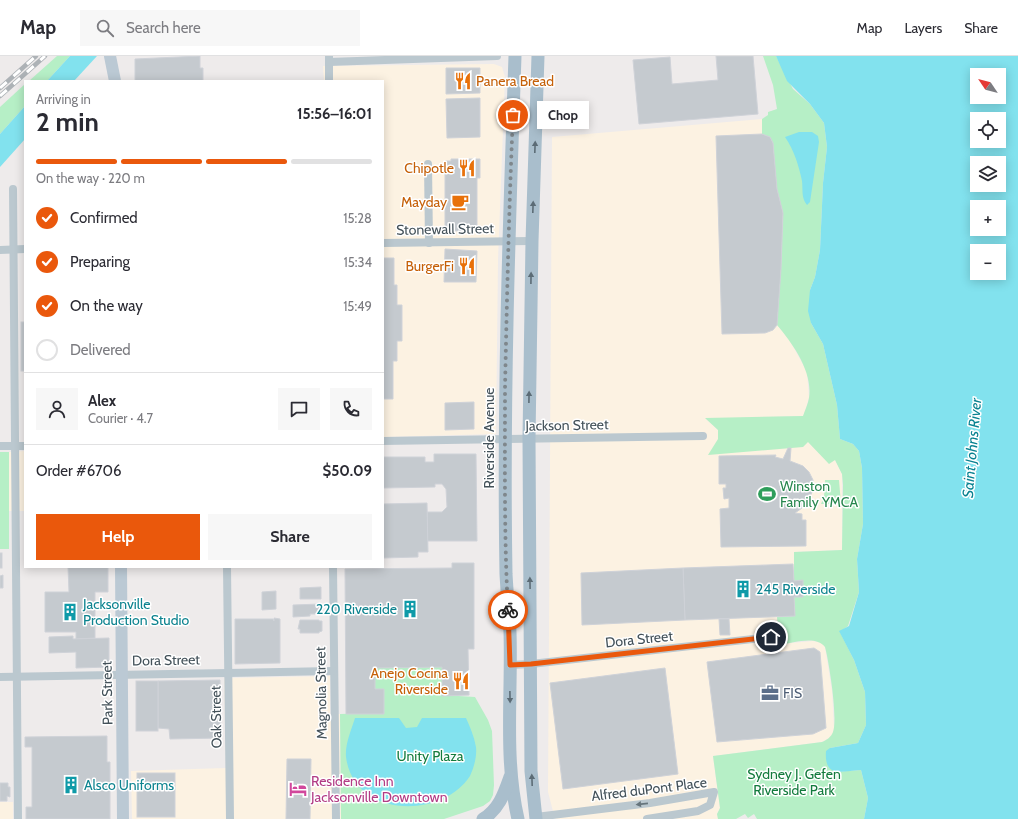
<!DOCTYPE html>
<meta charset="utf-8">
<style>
:root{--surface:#fff;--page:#f7f7f7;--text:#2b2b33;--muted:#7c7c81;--line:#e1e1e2;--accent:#ea580c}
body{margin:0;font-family:Cabin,sans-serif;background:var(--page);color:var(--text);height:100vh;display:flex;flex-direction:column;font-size:15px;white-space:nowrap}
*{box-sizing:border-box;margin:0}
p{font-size:13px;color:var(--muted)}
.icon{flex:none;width:22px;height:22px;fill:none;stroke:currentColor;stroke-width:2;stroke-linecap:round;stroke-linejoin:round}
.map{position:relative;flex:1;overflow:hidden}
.details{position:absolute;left:24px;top:24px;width:360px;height:488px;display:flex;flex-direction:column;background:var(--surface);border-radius:0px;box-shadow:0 2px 10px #0003}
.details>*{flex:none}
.needle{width:26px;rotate:305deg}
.controls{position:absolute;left:970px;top:12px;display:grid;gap:8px}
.controls a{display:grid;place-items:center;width:36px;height:36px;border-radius:0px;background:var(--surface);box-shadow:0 2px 10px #0003;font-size:20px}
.pin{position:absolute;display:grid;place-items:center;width:34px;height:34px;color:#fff;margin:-17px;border:2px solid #fff;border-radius:50%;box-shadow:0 1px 4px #0007}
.courier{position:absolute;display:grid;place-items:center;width:40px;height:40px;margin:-20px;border:3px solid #ea580c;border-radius:50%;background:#fff;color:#222;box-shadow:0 1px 5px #0007}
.bubble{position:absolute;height:28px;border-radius:0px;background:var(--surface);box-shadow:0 2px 10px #0003;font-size:13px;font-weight:800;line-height:28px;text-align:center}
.summary em{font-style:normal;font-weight:800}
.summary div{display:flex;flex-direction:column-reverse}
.summary{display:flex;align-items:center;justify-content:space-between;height:68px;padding:0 12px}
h1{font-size:26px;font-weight:800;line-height:30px}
.bar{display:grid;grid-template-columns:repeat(4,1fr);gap:6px 4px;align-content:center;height:48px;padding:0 12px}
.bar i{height:5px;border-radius:3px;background:var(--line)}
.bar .on{background:var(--accent)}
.bar p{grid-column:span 4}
.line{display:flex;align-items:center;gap:10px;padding:0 12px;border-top:1px solid var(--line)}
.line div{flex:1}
.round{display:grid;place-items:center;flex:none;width:42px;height:42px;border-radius:0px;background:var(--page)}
ol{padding:0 12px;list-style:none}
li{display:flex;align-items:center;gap:12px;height:44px}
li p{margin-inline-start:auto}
li .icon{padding:4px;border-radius:50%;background:var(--accent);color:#fff;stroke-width:4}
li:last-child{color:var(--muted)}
li i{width:22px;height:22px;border:2px solid var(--line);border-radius:50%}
.cta{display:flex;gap:8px;margin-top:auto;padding:8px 12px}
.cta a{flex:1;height:46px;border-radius:0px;background:var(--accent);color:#fff;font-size:16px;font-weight:800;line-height:46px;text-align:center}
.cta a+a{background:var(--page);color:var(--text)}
header{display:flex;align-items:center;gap:24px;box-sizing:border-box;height:56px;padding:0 20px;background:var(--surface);border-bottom:1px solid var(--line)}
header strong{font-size:19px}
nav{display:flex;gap:22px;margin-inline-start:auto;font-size:14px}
.search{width:280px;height:36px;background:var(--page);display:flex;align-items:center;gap:10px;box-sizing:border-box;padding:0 14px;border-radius:0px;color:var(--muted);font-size:15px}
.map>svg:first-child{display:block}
.commercial{fill:#fcf2e2}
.green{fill:#b6efc6}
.water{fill:#82e2ee;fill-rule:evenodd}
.building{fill:#c5cacf;stroke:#cfd2d8}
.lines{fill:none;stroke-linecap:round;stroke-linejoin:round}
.street{stroke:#bbc8cf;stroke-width:8}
.secondary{stroke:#bbc9d4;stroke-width:12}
.primary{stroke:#a9becc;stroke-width:13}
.rail-casing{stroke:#adb2b6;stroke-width:4.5}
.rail{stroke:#fff;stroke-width:3;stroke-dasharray:9;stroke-linecap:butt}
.oneway{fill:#5c6c76}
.oneway2{fill:#67757c}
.done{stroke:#7f878c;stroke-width:4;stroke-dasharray:0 7.2}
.route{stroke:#ea580c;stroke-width:5}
.labels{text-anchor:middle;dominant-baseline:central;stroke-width:3;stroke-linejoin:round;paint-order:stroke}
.food-label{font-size:14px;fill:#c56008;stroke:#fff;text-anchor:end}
.street-label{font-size:14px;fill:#435159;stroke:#fff}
.leisure-label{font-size:14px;fill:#27864d;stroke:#fff;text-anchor:start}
.culture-label{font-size:14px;fill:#0d838f;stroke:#fff;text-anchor:start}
.service-label{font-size:14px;fill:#4e5e75;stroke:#fff;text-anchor:start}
.park-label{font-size:14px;fill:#137b3d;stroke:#fff}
.hotel-label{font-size:14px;fill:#b23c85;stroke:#fff;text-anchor:start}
.water-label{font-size:15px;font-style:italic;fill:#098291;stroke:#fff}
</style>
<header>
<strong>Map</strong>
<div class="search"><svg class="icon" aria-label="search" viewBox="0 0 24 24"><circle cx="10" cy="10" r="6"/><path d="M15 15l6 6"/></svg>Search here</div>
<nav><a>Map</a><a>Layers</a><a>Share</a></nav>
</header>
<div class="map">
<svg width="1018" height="763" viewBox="0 0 1018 763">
<rect width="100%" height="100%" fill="#eeebeb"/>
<g class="commercial">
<path d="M 494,8 L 502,11 L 505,21 L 498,204 L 496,378 L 383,381 L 383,25 L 324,25 L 323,10 Z"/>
<path d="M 762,63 L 762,78 L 770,81 L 773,87 L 777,133 L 783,157 L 781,213 L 777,269 L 789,283 L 807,316 L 809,341 L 804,360 L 706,363 L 718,374 L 718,383 L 808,386 L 829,407 L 835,404 L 842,418 L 842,494 L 794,496 L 794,524 L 803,524 L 803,541 L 795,560 L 777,561 L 783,581 L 780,588 L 813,585 L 822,587 L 825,591 L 832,635 L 834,672 L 833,678 L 829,682 L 822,686 L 713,700 L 720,752 L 717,758 L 718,763 L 555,763 L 548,736 L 552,81 Z"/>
<path d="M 25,395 L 25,455 L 9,455 L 9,396 Z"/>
<path d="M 330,620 L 330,658 L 340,658 L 341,763 L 132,763 L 131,715 L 226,712 L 224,622 Z"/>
<rect x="0" y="746" width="13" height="17"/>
</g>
<g class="green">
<path d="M 57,0 L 70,0 L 47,25 L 29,25 Z"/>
<path d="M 763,0 L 776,0 L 793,33 L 810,48 L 824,67 L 827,91 L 823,127 L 820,194 L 815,221 L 810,234 L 811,267 L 823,288 L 837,349 L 840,383 L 853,388 L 859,395 L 862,412 L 863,468 L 857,503 L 859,536 L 848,570 L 840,576 L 854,604 L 865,636 L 866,669 L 858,687 L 830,692 L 834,716 L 861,714 L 868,742 L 864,763 L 757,763 L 754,758 L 748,762 L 745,758 L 736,763 L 718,763 L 717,758 L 720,752 L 713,700 L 822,686 C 827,684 831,681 833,676 C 838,662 829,606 825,591 C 816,579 793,587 780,589 L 783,581 L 778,573 L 777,561 L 795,560 L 794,541 L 803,541 L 803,524 L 794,525 L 794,496 L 842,494 L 843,429 L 842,418 L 835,404 L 829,408 L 808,386 L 803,391 L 708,399 L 718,383 L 718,374 L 705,362 L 803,360 C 805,354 808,348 809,342 C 813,316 793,288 777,269 L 781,213 L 783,157 L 777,133 L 773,87 L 770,81 L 762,78 L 762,63 L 768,59 L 768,56 L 777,53 L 773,29 Z"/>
<path d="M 25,28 L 25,50 L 0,78 L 0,51 Z"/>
<rect x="0" y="396" width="9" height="97"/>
<path d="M 825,424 L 839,424 L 841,448 L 821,448 L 824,441 Z"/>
<path d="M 442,611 L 442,639 L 475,641 L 488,664 L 492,675 L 494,729 L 493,739 L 490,745 L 483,750 L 444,763 L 341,763 L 340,658 L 384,657 L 375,633 L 375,612 Z"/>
</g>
<g class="water">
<path d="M 70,0 L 97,0 L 74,25 L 47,25 Z"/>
<path d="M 776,0 L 1018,0 L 1018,763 L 864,763 L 868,742 L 861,714 C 842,715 824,723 826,695 L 830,692 L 858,687 L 866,669 L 865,636 L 854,604 L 839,575 L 849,570 L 859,536 L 857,503 L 863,468 L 862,412 L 859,395 L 853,388 L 840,383 L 837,349 L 823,288 L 811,267 L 808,255 L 810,234 L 815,221 L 820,194 L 823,127 L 827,91 L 824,67 L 810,48 L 787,25 ZM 977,19 L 999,19 L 999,41 L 977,41 ZM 977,63 L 999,63 L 999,85 L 977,85 ZM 977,107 L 999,107 L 999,129 L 977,129 ZM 977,151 L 999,151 L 999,173 L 977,173 ZM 977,195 L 999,195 L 999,217 L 977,217 Z"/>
<path d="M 25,50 L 25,83 L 0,111 L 0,78 Z"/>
<path d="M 799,76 L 812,76 L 818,80 L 819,86 L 810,146 L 807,149 C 801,142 803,133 802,125 C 799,110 794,94 785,81 Z"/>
<path d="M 355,662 L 399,662 L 406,672 L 417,671 L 422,662 L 466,662 C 470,671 474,680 476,691 C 477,701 474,711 470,720 C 442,763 354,763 346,701 C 345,688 351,675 355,662 Z"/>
</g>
<g class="building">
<path d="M 200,0 L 200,12 L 203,12 L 203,25 L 135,25 L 135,3 Z"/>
<path d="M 716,0 L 753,0 L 758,58 L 639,68 L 633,4 L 670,1 L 672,28 L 718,24 Z"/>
<path d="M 446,12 L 480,12 L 480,37 L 446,38 Z"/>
<path d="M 480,42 L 480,81 L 447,82 L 446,43 Z"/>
<path d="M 762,78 L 770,81 L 773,87 L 777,133 L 783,157 L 781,213 L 777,269 L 773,274 L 765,277 L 722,278 L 716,80 Z"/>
<path d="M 451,103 L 480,103 L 480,122 L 477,122 L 477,175 L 445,175 L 445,105 L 451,105 Z"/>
<path d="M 445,193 L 477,195 L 476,226 L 444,226 Z"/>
<path d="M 383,202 L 394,202 L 394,229 L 397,229 L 397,249 L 402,249 L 402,285 L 397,285 L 397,305 L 393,305 L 393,343 L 383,343 Z"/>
<rect x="21" y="266" width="4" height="49"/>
<path d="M 474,346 L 474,373 L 445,374 L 445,347 Z"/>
<path d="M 788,392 L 791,392 L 790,405 L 803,410 L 809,416 L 813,424 L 813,434 L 809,443 L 802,452 L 795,457 L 802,458 L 802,464 L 806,464 L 806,490 L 721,491 L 720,453 L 729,452 L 729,442 L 724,443 L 723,432 L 726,432 L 726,428 L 719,428 L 719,400 L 776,399 L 775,401 L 783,403 Z"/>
<path d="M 434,398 L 476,398 L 477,485 L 427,485 L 427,456 L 442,456 L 447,451 L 446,433 L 442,428 L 435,428 L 435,431 L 383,432 L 383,401 L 425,401 L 425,406 L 434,406 Z"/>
<path d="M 427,447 L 428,496 L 418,496 L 418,501 L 383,502 L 383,448 Z"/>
<rect x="0" y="497" width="2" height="15"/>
<path d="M 452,507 L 474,507 L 474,593 L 468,593 L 469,639 L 442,640 L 442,611 L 375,612 L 375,633 L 384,633 L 384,658 L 346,658 L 345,513 L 452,512 Z"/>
<path d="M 793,508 L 794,525 L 803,524 L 803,541 L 794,541 L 795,560 L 685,564 L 683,512 Z"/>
<path d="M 68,511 L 108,511 L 108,536 L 95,536 L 95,582 L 76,583 L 76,576 L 45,576 L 45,536 L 69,536 Z"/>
<path d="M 683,512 L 685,564 L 582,569 L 581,517 Z"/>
<path d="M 3,519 L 3,532 L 0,532 L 0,520 Z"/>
<path d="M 321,531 L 321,543 L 300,543 L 300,532 Z"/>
<path d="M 276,535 L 276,553 L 262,554 L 262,536 Z"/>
<path d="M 321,548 L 321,558 L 310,558 L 310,560 L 293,561 L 293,549 Z"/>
<path d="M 274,562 L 280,563 L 280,607 L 235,608 L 235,563 L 273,563 L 274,565 Z"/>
<path d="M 719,563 L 729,563 L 730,579 L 720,579 Z"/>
<path d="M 300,564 L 319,564 L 319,565 L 322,565 L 322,575 L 319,576 L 319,577 L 300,577 L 300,573 L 298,573 Z"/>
<path d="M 73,580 L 73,583 L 109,582 L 109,611 L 76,612 L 76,596 L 49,597 L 49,581 Z"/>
<path d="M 814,592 L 820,596 L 826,672 L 813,678 L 717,686 L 707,606 Z"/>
<path d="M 665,612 L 678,718 L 563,733 L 550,627 Z"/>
<path d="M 220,624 L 221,682 L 170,683 L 169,673 L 158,672 L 158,625 Z"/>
<rect x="136" y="625" width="22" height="50"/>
<path d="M 107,680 L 107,706 L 110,706 L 110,763 L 26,763 L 26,751 L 32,751 L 32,691 L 25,691 L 25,681 Z"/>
<path d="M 287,703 L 311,703 L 310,763 L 286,763 Z"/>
<rect x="137" y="717" width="38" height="44"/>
<path d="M 0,727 L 8,727 L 8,731 L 10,731 L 10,741 L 7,740 L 7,745 L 0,745 Z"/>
</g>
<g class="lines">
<g class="street">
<path d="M 329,0 L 329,25"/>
<path d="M 329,6 L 497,0"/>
<path d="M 428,108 L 429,187"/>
<path d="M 13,133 L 18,763"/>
<path d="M 383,187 L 532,185"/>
<path d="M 0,194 L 25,193"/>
<path d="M 383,385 L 703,380"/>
<path d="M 0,390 L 25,390"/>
<path d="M 227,511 L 230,763"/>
<path d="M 333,511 L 336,763"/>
<path d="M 510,609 L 531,608 L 771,581"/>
<path d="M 0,621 L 333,615"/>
<path d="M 536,761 L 650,747 L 714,736 L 710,749 L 698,755 L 647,763"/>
</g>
<g class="secondary">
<path d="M 110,0 L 115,25"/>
<path d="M 121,511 L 123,763"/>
</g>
<g class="primary">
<path d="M 515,0 C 509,173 503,345 506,518 C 507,537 509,556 510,576 C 512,638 504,702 518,763"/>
<path d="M 483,763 C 499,753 504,738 510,721"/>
<path d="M 536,763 L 531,715 L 529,383 L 532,185 L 538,0"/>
</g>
<g class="rail-casing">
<g id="rail">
<path d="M 0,32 L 36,0"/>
<path d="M 0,40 L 45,0"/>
</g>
</g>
<use href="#rail" class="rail"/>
</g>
<defs><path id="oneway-solid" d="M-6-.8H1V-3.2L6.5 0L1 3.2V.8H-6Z"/></defs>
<g class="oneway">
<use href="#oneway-solid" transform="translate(535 91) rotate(-88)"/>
<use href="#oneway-solid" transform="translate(533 151) rotate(-88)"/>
<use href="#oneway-solid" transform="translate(531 222) rotate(-89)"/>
<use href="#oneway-solid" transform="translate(529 341) rotate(-89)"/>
<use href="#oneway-solid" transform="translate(530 527) rotate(-91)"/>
<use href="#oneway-solid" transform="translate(510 641) rotate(89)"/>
<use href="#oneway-solid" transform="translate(532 724) rotate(-92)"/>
</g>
<use class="oneway2" href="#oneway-solid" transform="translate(642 748) rotate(174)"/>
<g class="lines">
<path class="done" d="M 508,554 C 504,480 505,406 505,332 C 507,241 509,150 513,59"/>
<path class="route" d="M 508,554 L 510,609 L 531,608 L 771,581"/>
</g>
<defs>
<g id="restaurant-bare" transform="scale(1.38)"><path d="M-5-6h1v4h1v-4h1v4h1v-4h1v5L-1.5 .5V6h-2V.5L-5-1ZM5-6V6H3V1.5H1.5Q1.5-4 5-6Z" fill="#e8710a" stroke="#fff" stroke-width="2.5" paint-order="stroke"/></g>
<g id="cafe-bare" transform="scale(1.38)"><path d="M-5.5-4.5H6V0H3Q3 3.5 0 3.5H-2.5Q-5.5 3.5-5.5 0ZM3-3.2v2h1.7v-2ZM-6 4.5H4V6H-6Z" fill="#e8710a" stroke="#fff" stroke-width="2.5" paint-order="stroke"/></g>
<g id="stadium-bare" transform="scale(1.38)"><path d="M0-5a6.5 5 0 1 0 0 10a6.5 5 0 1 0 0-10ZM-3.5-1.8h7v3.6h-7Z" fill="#2e9e5b" stroke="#fff" stroke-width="2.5" paint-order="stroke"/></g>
<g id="building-bare" transform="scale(1.38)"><path d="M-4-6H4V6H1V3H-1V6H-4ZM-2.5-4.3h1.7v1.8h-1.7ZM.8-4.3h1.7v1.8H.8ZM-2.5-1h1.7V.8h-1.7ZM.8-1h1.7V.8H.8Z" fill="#0f9aa8" stroke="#fff" stroke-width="2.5" paint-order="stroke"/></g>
<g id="office-bare" transform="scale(1.38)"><path d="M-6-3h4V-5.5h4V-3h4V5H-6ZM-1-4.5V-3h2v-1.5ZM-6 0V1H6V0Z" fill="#5c6f8a" stroke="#fff" stroke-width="2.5" paint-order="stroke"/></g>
<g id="hotel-bare" transform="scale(1.38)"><path d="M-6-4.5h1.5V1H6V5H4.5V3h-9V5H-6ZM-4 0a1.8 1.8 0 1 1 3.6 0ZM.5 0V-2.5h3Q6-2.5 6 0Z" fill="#d1479c" stroke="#fff" stroke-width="2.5" paint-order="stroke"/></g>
</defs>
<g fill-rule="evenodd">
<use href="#restaurant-bare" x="463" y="25"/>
<use href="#restaurant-bare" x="467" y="112"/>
<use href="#cafe-bare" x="460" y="146"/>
<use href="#restaurant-bare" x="467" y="210"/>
<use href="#stadium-bare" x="767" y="438"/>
<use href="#building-bare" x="743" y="533"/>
<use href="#building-bare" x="410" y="553"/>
<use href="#building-bare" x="70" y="556"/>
<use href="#restaurant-bare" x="461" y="625"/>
<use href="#office-bare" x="770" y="637"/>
<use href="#building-bare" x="71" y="729"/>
<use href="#hotel-bare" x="298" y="733"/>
</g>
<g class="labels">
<g class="food-label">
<text x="476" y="25" text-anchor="start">Panera Bread</text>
<text x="454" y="112">Chipotle</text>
<text x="447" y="146">Mayday</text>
<text x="454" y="210">BurgerFi</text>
<text x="448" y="617">Anejo Cocina<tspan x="448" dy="16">Riverside</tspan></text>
</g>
<g class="street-label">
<text transform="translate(445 173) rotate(-1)">Stonewall Street</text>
<text transform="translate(567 369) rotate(-1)">Jackson Street</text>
<text transform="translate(489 382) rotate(-90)">Riverside Avenue</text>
<text transform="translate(639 583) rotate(-6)">Dora Street</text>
<text transform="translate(166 604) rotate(-1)">Dora Street</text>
<text transform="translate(107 637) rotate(-91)">Park Street</text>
<text transform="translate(321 637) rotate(-91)">Magnolia Street</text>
<text transform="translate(216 661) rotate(-91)">Oak Street</text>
<text transform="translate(649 733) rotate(-7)">Alfred duPont Place</text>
</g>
<g class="leisure-label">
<text x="780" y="430">Winston<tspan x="780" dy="16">Family YMCA</tspan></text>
</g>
<g class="culture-label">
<text x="756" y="533">245 Riverside</text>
<text x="83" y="548">Jacksonville<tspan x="83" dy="16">Production Studio</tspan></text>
<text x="397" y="553" text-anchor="end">220 Riverside</text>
<text x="84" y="729">Alsco Uniforms</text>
</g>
<g class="service-label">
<text x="783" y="637">FIS</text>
</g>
<g class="park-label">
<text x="430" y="700">Unity Plaza</text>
<text x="794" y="718">Sydney J. Gefen<tspan x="794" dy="16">Riverside Park</tspan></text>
</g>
<g class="hotel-label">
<text x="311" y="725">Residence Inn<tspan x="311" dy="16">Jacksonville Downtown</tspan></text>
</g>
<g class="water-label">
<text transform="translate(972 392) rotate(-85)">Saint Johns River</text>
</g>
</g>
</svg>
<div class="controls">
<a><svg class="needle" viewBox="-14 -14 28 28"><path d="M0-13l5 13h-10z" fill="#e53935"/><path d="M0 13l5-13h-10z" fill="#7c7c81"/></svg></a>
<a><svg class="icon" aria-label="locate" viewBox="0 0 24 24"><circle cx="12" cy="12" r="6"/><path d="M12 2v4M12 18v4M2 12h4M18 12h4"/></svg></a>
<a><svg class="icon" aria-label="layers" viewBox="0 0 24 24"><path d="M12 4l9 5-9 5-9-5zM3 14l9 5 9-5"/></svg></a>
<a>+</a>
<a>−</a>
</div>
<div class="pin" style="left:513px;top:59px;background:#ea580c"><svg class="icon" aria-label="bag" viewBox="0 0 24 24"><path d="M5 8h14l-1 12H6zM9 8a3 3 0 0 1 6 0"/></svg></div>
<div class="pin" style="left:771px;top:581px;background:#1f2937"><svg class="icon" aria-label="home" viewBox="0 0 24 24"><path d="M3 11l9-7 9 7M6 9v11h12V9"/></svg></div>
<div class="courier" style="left:508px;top:554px"><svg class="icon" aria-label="bike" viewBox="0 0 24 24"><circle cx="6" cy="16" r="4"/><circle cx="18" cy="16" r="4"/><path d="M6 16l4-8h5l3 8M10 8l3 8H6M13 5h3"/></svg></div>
<div class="bubble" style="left:537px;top:45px;width:52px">Chop</div>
<section class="details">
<div class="summary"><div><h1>2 min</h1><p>Arriving in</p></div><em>15:56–16:01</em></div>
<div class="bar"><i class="on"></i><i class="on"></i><i class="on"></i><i></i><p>On the way · 220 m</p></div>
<ol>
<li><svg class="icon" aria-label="check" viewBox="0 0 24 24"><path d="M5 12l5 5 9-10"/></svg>Confirmed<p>15:28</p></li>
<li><svg class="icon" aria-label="check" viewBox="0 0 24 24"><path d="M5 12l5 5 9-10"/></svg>Preparing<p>15:34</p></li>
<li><svg class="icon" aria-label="check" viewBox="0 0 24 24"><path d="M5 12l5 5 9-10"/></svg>On the way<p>15:49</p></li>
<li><i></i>Delivered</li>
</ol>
<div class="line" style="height:72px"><a class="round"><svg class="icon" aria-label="person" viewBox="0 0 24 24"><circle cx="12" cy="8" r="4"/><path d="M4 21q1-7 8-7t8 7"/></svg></a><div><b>Alex</b><p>Courier · 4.7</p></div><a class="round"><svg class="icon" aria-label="chat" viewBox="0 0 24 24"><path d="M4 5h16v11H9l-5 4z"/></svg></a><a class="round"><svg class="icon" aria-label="phone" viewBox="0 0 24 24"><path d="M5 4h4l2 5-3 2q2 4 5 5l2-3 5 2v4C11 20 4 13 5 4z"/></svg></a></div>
<div class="line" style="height:52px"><div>Order #6706</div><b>$50.09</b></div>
<div class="cta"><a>Help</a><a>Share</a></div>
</section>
</div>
